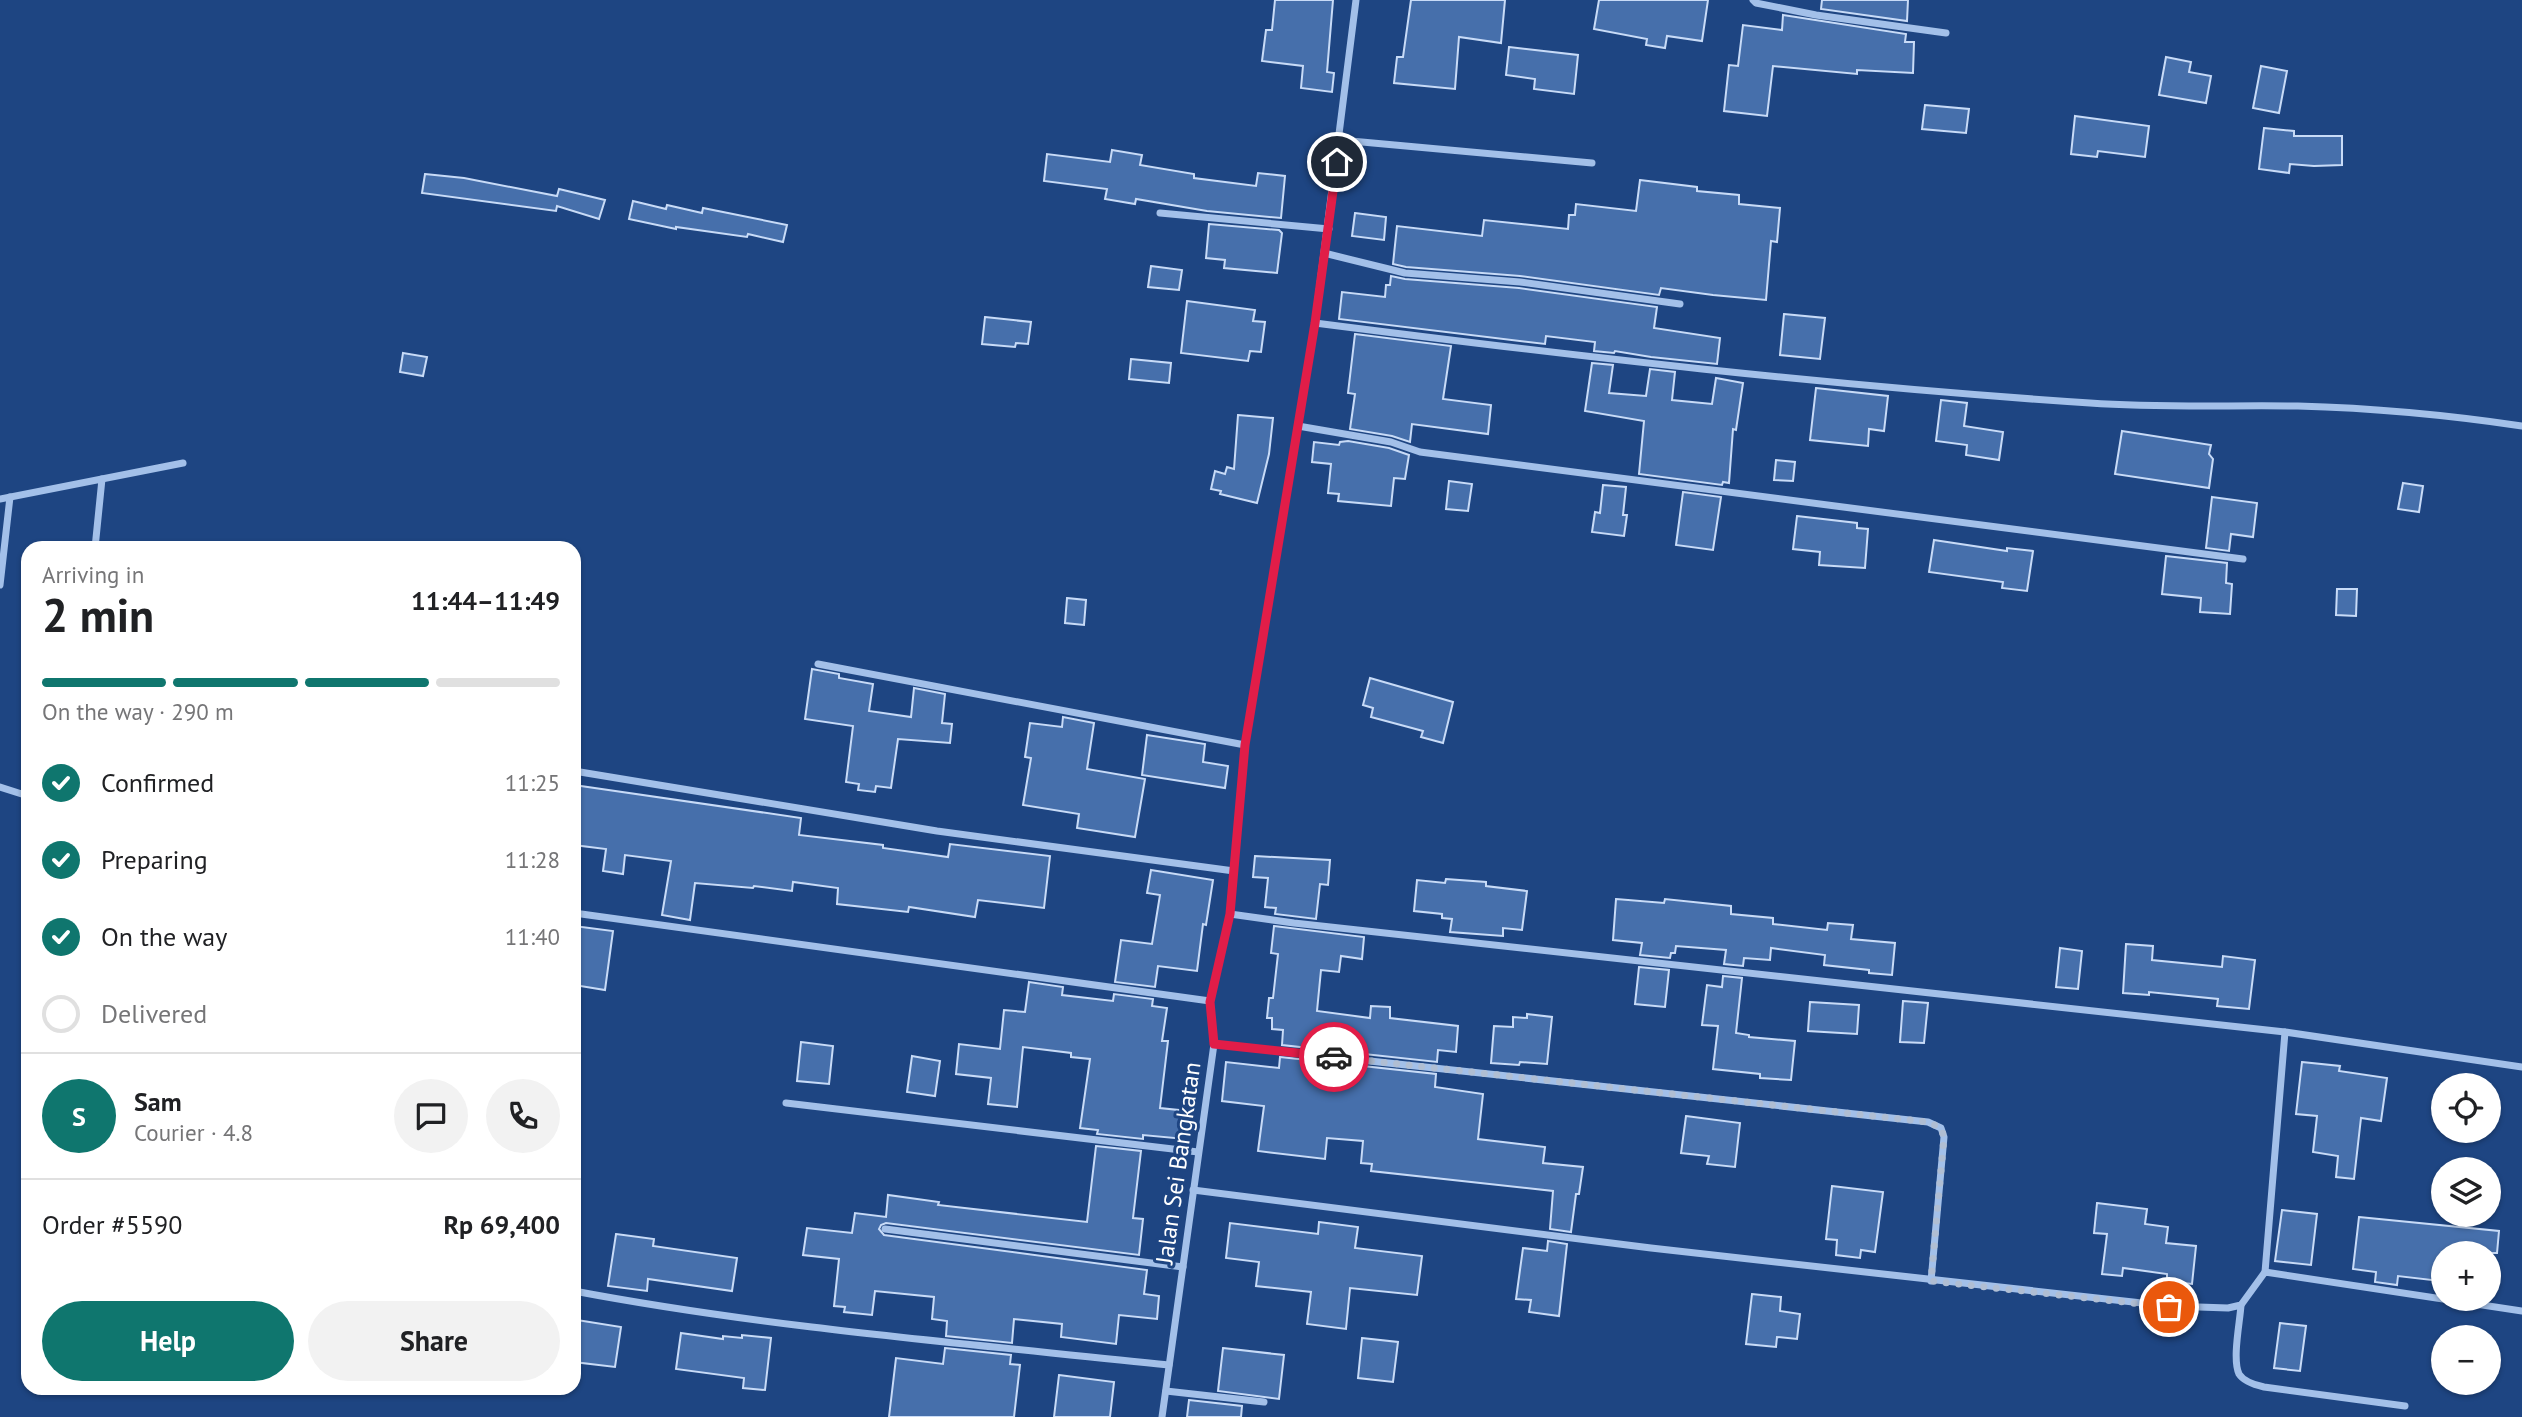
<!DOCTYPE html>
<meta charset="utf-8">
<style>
:root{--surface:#fff;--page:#f2f2f2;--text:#202124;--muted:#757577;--line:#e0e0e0;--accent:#0f766e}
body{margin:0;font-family:"PT Sans",sans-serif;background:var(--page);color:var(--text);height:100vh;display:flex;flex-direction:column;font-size:26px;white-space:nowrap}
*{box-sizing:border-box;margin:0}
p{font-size:23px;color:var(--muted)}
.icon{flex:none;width:38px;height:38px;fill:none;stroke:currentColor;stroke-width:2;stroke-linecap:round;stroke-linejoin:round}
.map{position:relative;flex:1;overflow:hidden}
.drawer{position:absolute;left:21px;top:541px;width:560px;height:854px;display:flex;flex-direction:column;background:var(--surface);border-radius:21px;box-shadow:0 2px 5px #0004}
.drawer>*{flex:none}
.buttons{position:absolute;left:2431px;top:1073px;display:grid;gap:14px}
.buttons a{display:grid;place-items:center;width:70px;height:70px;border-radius:50%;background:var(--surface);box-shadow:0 2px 5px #0004;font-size:35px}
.pin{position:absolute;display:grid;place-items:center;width:60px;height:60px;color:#fff;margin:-30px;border:4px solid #fff;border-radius:50%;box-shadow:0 2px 7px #0007}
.courier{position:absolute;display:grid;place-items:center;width:70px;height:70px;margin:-35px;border:5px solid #e11d48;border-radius:50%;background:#fff;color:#222;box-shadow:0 2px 9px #0007}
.headline em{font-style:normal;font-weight:800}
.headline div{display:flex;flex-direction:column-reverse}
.headline{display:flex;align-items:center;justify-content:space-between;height:119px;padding:0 21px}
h1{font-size:46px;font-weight:800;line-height:52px}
.bar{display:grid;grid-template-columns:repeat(4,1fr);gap:10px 7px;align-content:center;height:84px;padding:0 21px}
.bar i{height:9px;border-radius:5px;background:var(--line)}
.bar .current{background:var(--accent)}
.bar p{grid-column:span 4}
.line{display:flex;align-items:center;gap:18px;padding:0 21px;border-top:2px solid var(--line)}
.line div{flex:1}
.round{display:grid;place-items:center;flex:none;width:74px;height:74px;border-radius:37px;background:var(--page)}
ol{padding:0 21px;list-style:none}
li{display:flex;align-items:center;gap:21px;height:77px}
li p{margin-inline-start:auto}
li .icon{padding:7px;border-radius:50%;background:var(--accent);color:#fff;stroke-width:4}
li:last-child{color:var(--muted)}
li i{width:38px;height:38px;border:4px solid var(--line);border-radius:50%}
.button{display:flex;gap:14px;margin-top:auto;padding:14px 21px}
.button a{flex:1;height:80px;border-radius:42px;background:var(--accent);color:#fff;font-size:28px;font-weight:800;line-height:80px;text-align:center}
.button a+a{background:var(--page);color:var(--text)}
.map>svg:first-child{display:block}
.building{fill:#466fab;stroke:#c8dbf7;stroke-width:2}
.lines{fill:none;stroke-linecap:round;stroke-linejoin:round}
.street{stroke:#a3c0e9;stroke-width:7}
.done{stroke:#b0bed3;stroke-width:7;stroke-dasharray:0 12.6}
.route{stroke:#e11d48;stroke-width:9}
.labels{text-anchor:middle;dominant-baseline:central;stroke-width:6;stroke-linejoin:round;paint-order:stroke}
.street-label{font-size:24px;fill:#fff;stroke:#1e4582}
</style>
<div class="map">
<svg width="2522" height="1417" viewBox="0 0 2522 1417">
<rect width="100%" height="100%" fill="#1e4582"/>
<g class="building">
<path d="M 1275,0 L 1333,0 L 1327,72 L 1334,73 L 1332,92 L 1301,88 L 1303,66 L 1262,61 L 1266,30 L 1272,30 Z"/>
<path d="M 1411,0 L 1505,0 L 1501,43 L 1459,37 L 1455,89 L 1394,83 L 1397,57 L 1403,57 Z"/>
<path d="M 1599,0 L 1708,0 L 1702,41 L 1667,36 L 1665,48 L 1646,45 L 1647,39 L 1594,29 Z"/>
<path d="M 1822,0 L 1908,0 L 1907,21 L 1821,9 Z"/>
<path d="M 1783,15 L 1906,34 L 1905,42 L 1914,42 L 1913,73 L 1857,70 L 1857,74 L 1773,66 L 1767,116 L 1724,111 L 1729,65 L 1738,66 L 1743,25 L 1782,30 Z"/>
<path d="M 1509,47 L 1578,55 L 1574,94 L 1534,89 L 1535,79 L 1506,75 Z"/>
<path d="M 2166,57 L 2191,62 L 2189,72 L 2211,76 L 2206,103 L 2159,95 Z"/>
<path d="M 2261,66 L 2287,71 L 2279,113 L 2253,108 Z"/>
<path d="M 1925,105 L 1969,109 L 1966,133 L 1922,129 Z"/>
<path d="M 2075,116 L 2149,126 L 2145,157 L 2098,151 L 2097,157 L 2071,154 Z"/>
<path d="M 2264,128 L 2294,131 L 2294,136 L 2342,136 L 2342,165 L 2314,166 L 2290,164 L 2289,173 L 2259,169 Z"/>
<path d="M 1112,150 L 1142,155 L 1140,165 L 1194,174 L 1194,178 L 1256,186 L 1258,173 L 1285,176 L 1281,218 L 1207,211 L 1136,199 L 1135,204 L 1105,199 L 1107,189 L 1044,181 L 1047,154 L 1110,162 Z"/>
<path d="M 425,174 L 464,178 L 557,196 L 559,189 L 605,200 L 599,219 L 557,206 L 556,211 L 422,193 Z"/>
<path d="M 1640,180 L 1697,187 L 1697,191 L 1739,195 L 1739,204 L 1780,208 L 1777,242 L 1771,241 L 1766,300 L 1713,295 L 1661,288 L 1659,295 L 1520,276 L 1406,267 L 1393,264 L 1397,226 L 1482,236 L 1484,220 L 1568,229 L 1569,215 L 1575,215 L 1576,204 L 1636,211 Z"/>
<path d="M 633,201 L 666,209 L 667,205 L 702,213 L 703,208 L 787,225 L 783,242 L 748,234 L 747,237 L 676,227 L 676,229 L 629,219 Z"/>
<path d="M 1355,213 L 1386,217 L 1384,240 L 1352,236 Z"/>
<path d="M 1209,224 L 1279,230 L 1282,233 L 1277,273 L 1224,268 L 1225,260 L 1206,258 Z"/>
<path d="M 1151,266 L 1182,270 L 1179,290 L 1148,287 Z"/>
<path d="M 1391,276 L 1405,279 L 1519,288 L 1657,307 L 1654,328 L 1720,338 L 1717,364 L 1651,357 L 1615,351 L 1614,353 L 1594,351 L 1595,342 L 1546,336 L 1545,344 L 1339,319 L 1342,292 L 1385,297 L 1386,285 L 1390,285 Z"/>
<path d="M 1187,301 L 1255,310 L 1253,321 L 1265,322 L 1261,352 L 1250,351 L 1248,361 L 1181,353 Z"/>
<path d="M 1784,314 L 1825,318 L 1820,359 L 1780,355 Z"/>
<path d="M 985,317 L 1031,322 L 1028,344 L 1016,343 L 1015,347 L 982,344 Z"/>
<path d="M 1355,334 L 1451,346 L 1443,399 L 1491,405 L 1488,434 L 1412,424 L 1410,442 L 1392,436 L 1350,429 L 1355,394 L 1348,393 Z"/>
<path d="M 403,353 L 427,357 L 423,376 L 400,372 Z"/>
<path d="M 1131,359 L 1171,363 L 1169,383 L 1129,379 Z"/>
<path d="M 1592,363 L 1613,365 L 1609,393 L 1646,396 L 1650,369 L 1675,372 L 1672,400 L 1712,404 L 1716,378 L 1743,383 L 1736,430 L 1733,429 L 1729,483 L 1723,482 L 1722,485 L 1639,474 L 1644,421 L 1585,411 Z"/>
<path d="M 1816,388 L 1888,396 L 1884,431 L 1869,429 L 1868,446 L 1810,440 Z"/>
<path d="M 1941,400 L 1967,403 L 1964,426 L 2003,432 L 1999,460 L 1966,455 L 1967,445 L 1936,441 Z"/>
<path d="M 1238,415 L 1273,418 L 1269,454 L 1257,503 L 1220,494 L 1221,491 L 1211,489 L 1215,471 L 1225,474 L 1227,467 L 1234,469 Z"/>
<path d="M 2122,431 L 2211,445 L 2209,454 L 2213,459 L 2209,488 L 2115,474 Z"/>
<path d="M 1348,441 L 1389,448 L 1409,455 L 1405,479 L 1394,478 L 1391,506 L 1338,501 L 1339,494 L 1328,493 L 1331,464 L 1312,462 L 1314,442 L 1339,445 L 1340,442 Z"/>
<path d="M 1776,460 L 1795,462 L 1793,481 L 1774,480 Z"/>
<path d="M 1449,481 L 1472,484 L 1468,511 L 1446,509 Z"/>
<path d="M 2403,483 L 2423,486 L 2419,512 L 2398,509 Z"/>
<path d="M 1603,485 L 1626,487 L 1623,515 L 1627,515 L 1624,536 L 1592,532 L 1595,512 L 1600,513 Z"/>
<path d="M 1683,492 L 1721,497 L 1713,550 L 1676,545 Z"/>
<path d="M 2212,497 L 2257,503 L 2253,537 L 2231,534 L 2229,551 L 2206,548 Z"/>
<path d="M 1797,516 L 1857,523 L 1857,528 L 1868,529 L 1865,568 L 1819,565 L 1820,552 L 1793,549 Z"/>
<path d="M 1934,540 L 2007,551 L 2007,548 L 2033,551 L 2027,591 L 2002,588 L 2003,582 L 1929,572 Z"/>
<path d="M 2166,556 L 2227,563 L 2226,583 L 2232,584 L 2230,614 L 2200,612 L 2201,598 L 2162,594 Z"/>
<path d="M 2337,589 L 2357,589 L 2356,616 L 2336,615 Z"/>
<path d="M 1067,598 L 1086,600 L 1084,625 L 1065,623 Z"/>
<path d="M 812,669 L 839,674 L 839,678 L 873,684 L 869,711 L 911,717 L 914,688 L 945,694 L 942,723 L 952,724 L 950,743 L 898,739 L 891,788 L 876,786 L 875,792 L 858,790 L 859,784 L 846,782 L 853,726 L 805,719 Z"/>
<path d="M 1370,678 L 1453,702 L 1443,743 L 1421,737 L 1423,731 L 1371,717 L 1373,708 L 1363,705 Z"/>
<path d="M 1063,717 L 1094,723 L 1087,769 L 1145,779 L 1135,837 L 1077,828 L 1079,814 L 1023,805 L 1031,758 L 1025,757 L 1030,723 L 1062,727 Z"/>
<path d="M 1147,735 L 1205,744 L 1203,762 L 1228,766 L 1225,788 L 1142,775 Z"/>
<path d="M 574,785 L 801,818 L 799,835 L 883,845 L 883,848 L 948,857 L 950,844 L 1050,856 L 1044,908 L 978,900 L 975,917 L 909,907 L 908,912 L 837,904 L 838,888 L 793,882 L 792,891 L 754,886 L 753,888 L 695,883 L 690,920 L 662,915 L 671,861 L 625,855 L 623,874 L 603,871 L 606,849 L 574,845 Z"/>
<path d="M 1255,856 L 1330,860 L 1328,885 L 1320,884 L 1316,919 L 1275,914 L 1276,908 L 1265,907 L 1268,878 L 1253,877 Z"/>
<path d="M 1151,870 L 1213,880 L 1206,925 L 1203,924 L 1197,971 L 1158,966 L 1155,987 L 1115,982 L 1121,940 L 1152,944 L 1160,895 L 1147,893 Z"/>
<path d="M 1446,879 L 1486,882 L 1486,886 L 1527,891 L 1522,930 L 1503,928 L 1503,936 L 1450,932 L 1452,919 L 1442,918 L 1442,914 L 1414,911 L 1417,880 L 1445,883 Z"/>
<path d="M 1616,899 L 1664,903 L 1665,899 L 1731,906 L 1731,914 L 1773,918 L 1773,924 L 1827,930 L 1828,923 L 1853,925 L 1851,939 L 1895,943 L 1892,975 L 1869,973 L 1869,970 L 1824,965 L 1825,955 L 1771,948 L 1770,960 L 1744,958 L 1743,966 L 1724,964 L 1726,950 L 1676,946 L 1675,953 L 1671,953 L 1670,958 L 1640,955 L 1642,943 L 1613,940 Z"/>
<path d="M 574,926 L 613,931 L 605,990 L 574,985 Z"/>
<path d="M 1274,926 L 1364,937 L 1362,959 L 1341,956 L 1339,972 L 1321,970 L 1317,1011 L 1370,1018 L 1371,1006 L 1390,1007 L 1390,1018 L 1458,1026 L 1456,1052 L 1438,1050 L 1437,1062 L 1282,1045 L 1283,1030 L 1272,1029 L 1272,1018 L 1267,1018 L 1269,998 L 1273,998 L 1278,954 L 1271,953 Z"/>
<path d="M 2126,944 L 2153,946 L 2152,960 L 2222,967 L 2223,956 L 2255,960 L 2249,1009 L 2217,1006 L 2218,999 L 2149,992 L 2149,995 L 2123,993 Z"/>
<path d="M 2060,948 L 2082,951 L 2078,989 L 2056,987 Z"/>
<path d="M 1639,967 L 1669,970 L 1665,1007 L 1635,1004 Z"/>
<path d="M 1723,976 L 1742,978 L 1736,1033 L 1749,1035 L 1749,1037 L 1795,1041 L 1791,1080 L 1760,1078 L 1760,1074 L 1713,1069 L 1718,1026 L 1702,1025 L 1707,985 L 1722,987 Z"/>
<path d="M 1029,982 L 1063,987 L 1062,995 L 1113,1001 L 1114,994 L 1153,999 L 1152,1006 L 1167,1008 L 1162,1041 L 1168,1041 L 1160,1108 L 1188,1111 L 1185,1139 L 1143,1135 L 1143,1139 L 1097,1134 L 1098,1130 L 1080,1128 L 1090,1059 L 1071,1057 L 1071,1053 L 1023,1047 L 1017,1107 L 988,1104 L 991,1078 L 956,1074 L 959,1044 L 1000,1049 L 1004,1010 L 1025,1012 Z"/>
<path d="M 1903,1001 L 1928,1003 L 1924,1043 L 1900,1042 Z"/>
<path d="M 1810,1002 L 1859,1005 L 1857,1034 L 1808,1031 Z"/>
<path d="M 1527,1014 L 1552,1017 L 1547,1064 L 1520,1062 L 1519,1065 L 1491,1063 L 1494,1026 L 1513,1027 L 1513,1017 L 1527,1018 Z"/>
<path d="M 801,1042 L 833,1046 L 829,1084 L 797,1081 Z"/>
<path d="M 912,1056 L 940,1061 L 935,1096 L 907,1092 Z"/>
<path d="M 1280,1057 L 1436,1074 L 1435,1087 L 1483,1094 L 1478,1139 L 1545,1147 L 1543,1163 L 1583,1167 L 1579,1194 L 1576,1194 L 1571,1232 L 1550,1229 L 1553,1191 L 1371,1171 L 1372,1164 L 1361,1163 L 1363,1141 L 1327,1138 L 1325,1159 L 1258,1151 L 1264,1106 L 1222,1101 L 1226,1062 L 1279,1068 Z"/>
<path d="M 2302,1062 L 2340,1066 L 2339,1071 L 2387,1078 L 2381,1121 L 2361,1118 L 2354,1179 L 2336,1177 L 2338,1156 L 2313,1152 L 2317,1116 L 2296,1114 Z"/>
<path d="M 1686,1116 L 1740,1123 L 1735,1167 L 1707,1164 L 1709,1156 L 1681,1153 Z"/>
<path d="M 1096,1146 L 1141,1151 L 1133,1218 L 1143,1219 L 1139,1255 L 886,1223 L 881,1225 L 879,1229 L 884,1235 L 1147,1270 L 1144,1294 L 1159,1296 L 1157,1319 L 1119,1315 L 1116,1344 L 1061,1337 L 1062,1324 L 1014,1319 L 1012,1343 L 946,1336 L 947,1321 L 932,1319 L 934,1297 L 875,1291 L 872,1315 L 844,1312 L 845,1307 L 834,1306 L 839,1259 L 803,1255 L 807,1228 L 852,1233 L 855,1213 L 886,1217 L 888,1195 L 939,1202 L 938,1205 L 1087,1222 Z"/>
<path d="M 1832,1186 L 1883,1192 L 1875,1252 L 1861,1250 L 1860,1258 L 1836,1255 L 1837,1240 L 1826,1239 Z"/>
<path d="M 2097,1203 L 2147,1209 L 2145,1224 L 2168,1227 L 2166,1243 L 2196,1246 L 2192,1284 L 2167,1281 L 2167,1274 L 2123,1268 L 2122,1276 L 2102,1274 L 2107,1234 L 2094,1233 Z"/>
<path d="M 2282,1210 L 2317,1214 L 2311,1265 L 2275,1261 Z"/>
<path d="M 2359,1217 L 2499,1231 L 2497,1253 L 2443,1253 L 2440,1281 L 2398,1276 L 2397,1285 L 2375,1282 L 2376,1272 L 2353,1269 Z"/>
<path d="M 1319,1222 L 1358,1227 L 1355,1248 L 1422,1256 L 1417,1295 L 1350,1288 L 1346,1329 L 1307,1324 L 1311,1292 L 1256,1286 L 1259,1262 L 1226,1258 L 1230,1223 L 1318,1234 Z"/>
<path d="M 616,1234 L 654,1239 L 653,1246 L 737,1258 L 732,1291 L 648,1279 L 647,1291 L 608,1286 Z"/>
<path d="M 1548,1241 L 1567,1244 L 1559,1316 L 1529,1312 L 1531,1300 L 1516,1299 L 1523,1248 L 1547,1251 Z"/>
<path d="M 1752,1294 L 1781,1297 L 1780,1311 L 1800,1314 L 1797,1339 L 1777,1337 L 1776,1347 L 1746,1344 Z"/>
<path d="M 577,1320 L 621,1327 L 615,1367 L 574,1362 Z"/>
<path d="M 2280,1323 L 2306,1326 L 2300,1371 L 2274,1368 Z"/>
<path d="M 681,1333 L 723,1339 L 723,1336 L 742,1338 L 742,1335 L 771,1338 L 765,1390 L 743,1388 L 744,1378 L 676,1369 Z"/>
<path d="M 1362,1338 L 1398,1342 L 1393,1382 L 1358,1378 Z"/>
<path d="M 945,1348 L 1011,1355 L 1010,1364 L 1020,1365 L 1014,1417 L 889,1417 L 896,1358 L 943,1364 Z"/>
<path d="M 1223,1348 L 1284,1355 L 1279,1399 L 1218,1391 Z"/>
<path d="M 1059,1375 L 1114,1382 L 1110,1417 L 1054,1417 Z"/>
<path d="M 1189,1400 L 1242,1406 L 1241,1417 L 1187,1417 Z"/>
</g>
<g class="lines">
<g class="street">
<path d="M 1753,0 L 1756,3 L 1816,15 L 1946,33"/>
<path d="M 1340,140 L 1592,163"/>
<path d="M 1160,213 L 1329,229"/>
<path d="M 1324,253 L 1405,273 L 1520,282 L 1680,304"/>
<path d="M 1315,323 C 1573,356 1831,386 2090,403 C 2160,408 2228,405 2298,406 C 2372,408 2448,415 2522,426"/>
<path d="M 1298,426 L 1391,442 L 1420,452 L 2243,559"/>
<path d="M 0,499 L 183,463"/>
<path d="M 95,548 L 102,479"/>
<path d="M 0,585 L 10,497"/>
<path d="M 818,664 L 1245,745"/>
<path d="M 574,771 L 937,831 L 1234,871"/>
<path d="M 0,787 L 28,796"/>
<path d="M 574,913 L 1210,1001"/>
<path d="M 1230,914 L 1294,923 L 2285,1032 L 2522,1067"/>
<path d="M 1214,1044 L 1928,1122 L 1941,1128 L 1944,1137 L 1931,1281"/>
<path d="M 786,1103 L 1198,1152"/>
<path d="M 1193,1190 L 1651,1248 L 2169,1306 L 2228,1308 L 2241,1305 L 2265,1272 L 2522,1311"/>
<path d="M 885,1229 L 1183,1267"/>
<path d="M 2265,1272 L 2285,1032"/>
<path d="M 574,1291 C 770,1328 971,1344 1169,1365"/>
<path d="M 2241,1305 C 2240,1322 2232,1359 2239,1374 C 2244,1382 2255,1385 2264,1387 L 2405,1406"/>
<path d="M 1166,1391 L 1264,1402"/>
<path d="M 1162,1417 L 1214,1044 L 1210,1001 L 1230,914 L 1245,745 L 1315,323 L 1356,0"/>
</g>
</g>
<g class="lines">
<path class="done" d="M 1334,1057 L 1928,1122 L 1941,1128 L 1944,1137 L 1931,1281 L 2169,1307"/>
<path class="route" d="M 1334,1057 L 1214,1044 L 1210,1002 L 1230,914 L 1245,745 L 1315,323 L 1337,162"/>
</g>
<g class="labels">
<g class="street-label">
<text transform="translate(1178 1163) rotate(-82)">Jalan Sei Bangkatan</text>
</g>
</g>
</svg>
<div class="buttons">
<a><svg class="icon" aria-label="locate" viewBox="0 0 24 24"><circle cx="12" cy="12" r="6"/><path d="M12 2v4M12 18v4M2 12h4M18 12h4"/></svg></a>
<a><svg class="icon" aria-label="layers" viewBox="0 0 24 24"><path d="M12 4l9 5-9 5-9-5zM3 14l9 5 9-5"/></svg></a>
<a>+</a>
<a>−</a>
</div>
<div class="pin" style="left:2169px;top:1307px;background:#ea580c"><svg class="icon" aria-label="bag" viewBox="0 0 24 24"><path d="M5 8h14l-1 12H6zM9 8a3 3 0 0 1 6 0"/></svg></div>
<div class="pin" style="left:1337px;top:162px;background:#1f2937"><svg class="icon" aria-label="home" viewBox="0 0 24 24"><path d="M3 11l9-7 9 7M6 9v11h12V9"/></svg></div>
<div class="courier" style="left:1334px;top:1057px"><svg class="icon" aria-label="car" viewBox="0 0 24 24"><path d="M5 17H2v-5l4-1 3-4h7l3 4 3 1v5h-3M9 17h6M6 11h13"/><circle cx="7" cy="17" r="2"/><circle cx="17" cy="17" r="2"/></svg></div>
<section class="drawer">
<div class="headline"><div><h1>2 min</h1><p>Arriving in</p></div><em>11:44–11:49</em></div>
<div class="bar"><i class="current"></i><i class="current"></i><i class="current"></i><i></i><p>On the way · 290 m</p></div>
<ol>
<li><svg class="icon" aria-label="check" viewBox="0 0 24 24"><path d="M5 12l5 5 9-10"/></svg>Confirmed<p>11:25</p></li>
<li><svg class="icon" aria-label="check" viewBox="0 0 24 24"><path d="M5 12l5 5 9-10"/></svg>Preparing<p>11:28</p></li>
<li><svg class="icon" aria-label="check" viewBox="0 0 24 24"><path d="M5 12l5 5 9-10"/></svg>On the way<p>11:40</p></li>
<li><i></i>Delivered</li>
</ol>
<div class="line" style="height:126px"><b class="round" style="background:var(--accent);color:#fff">S</b><div><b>Sam</b><p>Courier · 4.8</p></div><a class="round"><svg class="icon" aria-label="chat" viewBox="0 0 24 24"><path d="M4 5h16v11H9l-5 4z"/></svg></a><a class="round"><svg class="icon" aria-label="phone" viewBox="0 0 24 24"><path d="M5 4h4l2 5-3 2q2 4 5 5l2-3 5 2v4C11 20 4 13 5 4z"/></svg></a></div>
<div class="line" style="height:91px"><div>Order #5590</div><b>Rp 69,400</b></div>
<div class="button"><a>Help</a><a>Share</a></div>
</section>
</div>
